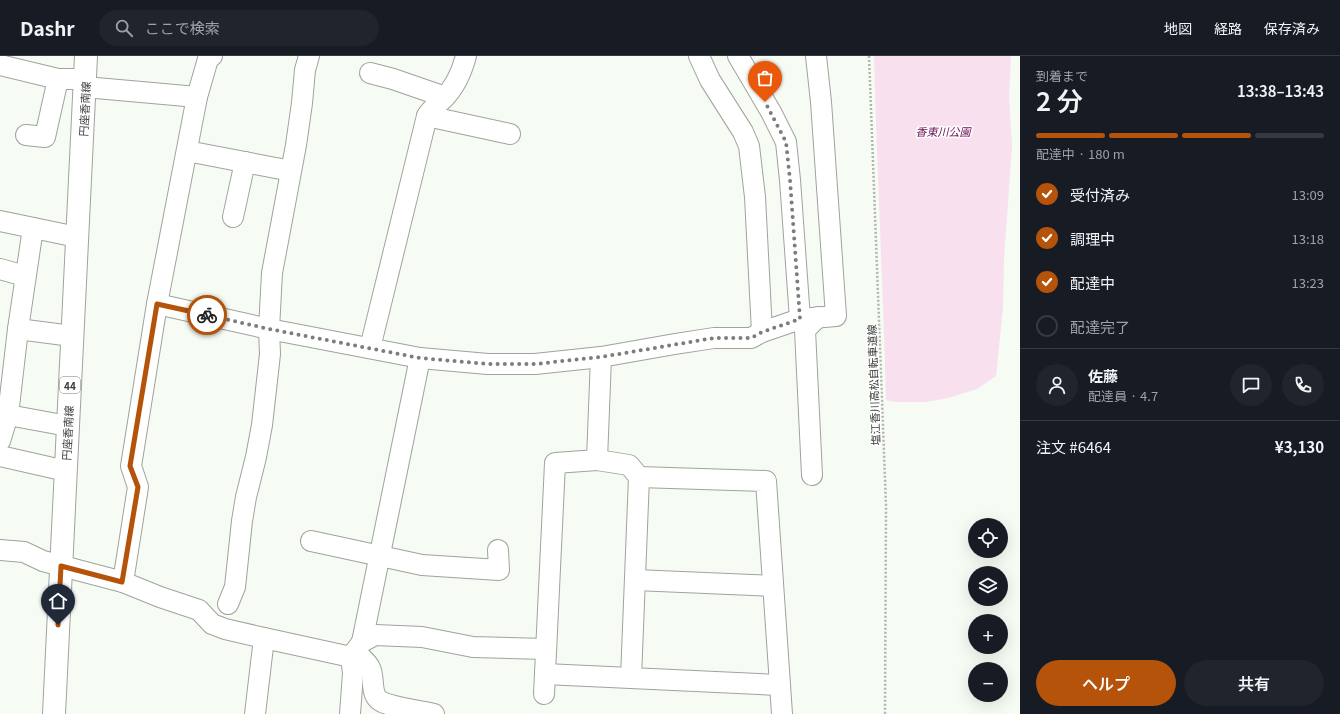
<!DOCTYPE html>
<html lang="ja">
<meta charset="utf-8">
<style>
:root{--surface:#171b24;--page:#20242c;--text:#f1f3f6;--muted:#9ea1a6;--line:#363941;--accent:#b45309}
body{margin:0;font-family:Georgia,"Noto Sans JP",serif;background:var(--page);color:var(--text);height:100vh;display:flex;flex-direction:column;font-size:15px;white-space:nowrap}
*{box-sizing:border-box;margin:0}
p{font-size:13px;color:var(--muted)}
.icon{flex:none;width:22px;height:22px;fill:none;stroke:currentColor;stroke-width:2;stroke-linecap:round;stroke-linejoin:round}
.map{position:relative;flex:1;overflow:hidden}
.details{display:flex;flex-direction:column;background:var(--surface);width:320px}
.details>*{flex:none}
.buttons{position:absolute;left:968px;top:462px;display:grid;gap:8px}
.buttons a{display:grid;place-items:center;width:40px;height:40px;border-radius:50%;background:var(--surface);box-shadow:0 4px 16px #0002;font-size:20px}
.pin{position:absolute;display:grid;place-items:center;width:34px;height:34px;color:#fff;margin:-41px -17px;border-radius:50% 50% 50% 0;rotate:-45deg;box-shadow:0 0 4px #0007}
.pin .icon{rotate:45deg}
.courier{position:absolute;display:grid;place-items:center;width:40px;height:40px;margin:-20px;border:3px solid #b45309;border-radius:50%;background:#fff;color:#222;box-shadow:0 1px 5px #0007}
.overview em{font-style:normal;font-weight:600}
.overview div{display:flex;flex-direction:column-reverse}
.overview{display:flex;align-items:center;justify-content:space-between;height:68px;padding:0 16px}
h1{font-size:26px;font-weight:600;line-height:30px}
.bar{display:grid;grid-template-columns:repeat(4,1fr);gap:6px 4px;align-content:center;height:48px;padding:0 16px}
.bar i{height:5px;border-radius:3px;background:var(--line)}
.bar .current{background:var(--accent)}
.bar p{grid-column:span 4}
.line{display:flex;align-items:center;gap:10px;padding:0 16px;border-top:1px solid var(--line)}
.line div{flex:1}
.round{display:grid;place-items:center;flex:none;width:42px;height:42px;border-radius:21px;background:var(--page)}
ol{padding:0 16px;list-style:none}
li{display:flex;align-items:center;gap:12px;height:44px}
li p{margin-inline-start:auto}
li .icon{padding:4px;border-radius:50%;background:var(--accent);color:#fff;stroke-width:4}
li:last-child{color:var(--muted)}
li i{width:22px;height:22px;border:2px solid var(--line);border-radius:50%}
.primary-button{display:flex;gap:8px;margin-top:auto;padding:8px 16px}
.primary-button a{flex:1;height:46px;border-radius:24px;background:var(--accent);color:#fff;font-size:16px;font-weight:600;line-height:46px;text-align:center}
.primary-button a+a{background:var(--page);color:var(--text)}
header{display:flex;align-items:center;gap:24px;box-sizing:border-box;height:56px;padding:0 20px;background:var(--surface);border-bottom:1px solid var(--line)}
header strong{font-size:19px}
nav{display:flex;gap:22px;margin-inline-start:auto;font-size:14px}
.search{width:280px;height:36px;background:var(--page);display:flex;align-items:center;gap:10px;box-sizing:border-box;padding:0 14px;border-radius:22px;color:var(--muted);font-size:15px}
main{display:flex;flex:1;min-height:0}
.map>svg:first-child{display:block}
.green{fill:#f8e0ee}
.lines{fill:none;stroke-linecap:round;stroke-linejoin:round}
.minor-casing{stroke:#9ea39d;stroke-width:22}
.major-casing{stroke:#9ea39d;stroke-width:24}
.path{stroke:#b1b5b0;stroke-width:2.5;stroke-dasharray:2 2;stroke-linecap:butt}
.minor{stroke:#fff;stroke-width:20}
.major{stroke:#fff;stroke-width:22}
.done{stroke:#7b7e7a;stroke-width:4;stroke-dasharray:0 7.2}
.route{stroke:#b45309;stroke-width:5}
.labels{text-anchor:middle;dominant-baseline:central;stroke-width:3;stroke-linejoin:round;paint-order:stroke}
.shield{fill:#fff;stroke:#747674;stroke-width:1}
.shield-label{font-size:10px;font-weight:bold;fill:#393b39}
.street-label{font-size:11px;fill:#393b39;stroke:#fff}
.park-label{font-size:11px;font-style:italic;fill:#6d0d54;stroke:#fff}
</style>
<header>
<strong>Dashr</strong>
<div class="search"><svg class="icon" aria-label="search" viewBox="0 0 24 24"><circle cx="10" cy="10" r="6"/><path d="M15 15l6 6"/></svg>ここで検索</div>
<nav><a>地図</a><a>経路</a><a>保存済み</a></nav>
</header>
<main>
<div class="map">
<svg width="1020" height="658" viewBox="0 0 1020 658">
<rect width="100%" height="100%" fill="#f6fbf4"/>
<path class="green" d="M 874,0 L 1011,0 L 1009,40 L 1012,91 L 1004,202 L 1003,251 L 996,320 L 977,333 L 948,342 L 926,346 L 895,346 L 886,344 C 883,229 877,115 874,0 Z"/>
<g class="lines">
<g class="minor-casing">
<g id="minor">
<path d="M 699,0 L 710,24 L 743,76 L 749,90 L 755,141 L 762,276"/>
<path d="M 738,0 L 771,56 L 786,86 L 790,124 L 800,263"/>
<path d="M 0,9 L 58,23 L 85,23"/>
<path d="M 370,17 L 393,23 L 445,41"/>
<path d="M 85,31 L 197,41"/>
<path d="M 427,60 L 510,78"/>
<path d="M 26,79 L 45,81 L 58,23"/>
<path d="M 187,95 L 281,113"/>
<path d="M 233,161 L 245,106"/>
<path d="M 0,165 L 77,181"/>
<path d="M 0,213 L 25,220"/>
<path d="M 157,248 L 269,273 L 420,302 L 488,308 L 535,308 L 601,301 L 675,288 L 714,282 L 751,282 L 762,276 L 800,263 L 836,260 L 821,46 L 816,0"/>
<path d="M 18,273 L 72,280"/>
<path d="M 370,292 L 427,60 C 431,53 438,48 444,42 C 455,31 462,15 466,0"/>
<path d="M 8,359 L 68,370"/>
<path d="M 0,385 L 8,359 L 18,273 L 33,172"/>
<path d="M 0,400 L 66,415"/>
<path d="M 597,404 L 601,301"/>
<path d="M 812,419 L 805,274 L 818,261"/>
<path d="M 639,421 L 766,425 L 782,658"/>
<path d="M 311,485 L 422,509 L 499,514 L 498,494"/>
<path d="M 0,494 L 24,496 L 43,505 L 123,526 L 160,541 L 199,554 L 212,568 L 225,573 L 264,582 L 351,601 L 362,586 L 375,579 L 422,581 L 473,591 L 546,593"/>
<path d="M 635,524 L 773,530"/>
<path d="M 123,526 L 138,431 L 131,410 L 157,248 L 197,41 L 208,3 L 212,0"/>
<path d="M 228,548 L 235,531 L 242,465 L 246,441 L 256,401 L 262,369 L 270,298 L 269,273 L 272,217 L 296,89 L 302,47 L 305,14 L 309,0"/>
<path d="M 362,586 L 420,302"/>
<path d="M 355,596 C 360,601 367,605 370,612 C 375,621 370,637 379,644 C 388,651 421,655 434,658"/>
<path d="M 545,618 L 779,629"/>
<path d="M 544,638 L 555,407 L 597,404 L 629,409 L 639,421 L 631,622"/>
<path d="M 255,658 L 264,582"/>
<path d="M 350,658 L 353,617 L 351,601"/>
</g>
</g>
<g class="major-casing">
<path id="major" d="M 54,658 L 86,0"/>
</g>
<path class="path" d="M 869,0 L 886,450 L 885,658"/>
<use href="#minor" class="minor"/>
<use href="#major" class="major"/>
</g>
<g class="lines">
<path class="done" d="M 207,259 L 269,273 L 420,302 L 488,308 L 535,308 L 601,301 L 714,282 L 751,282 L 762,276 L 800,263 L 790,124 L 786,86 L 765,46"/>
<path class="route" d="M 58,569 L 61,510 L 122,526 L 138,431 L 130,410 L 157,248 L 207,259"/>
</g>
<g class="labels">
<rect class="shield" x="60" y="321" width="20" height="16" rx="3"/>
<g class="shield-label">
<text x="70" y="329">44</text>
</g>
<g class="street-label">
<text transform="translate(84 53) rotate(-87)">円座香南線</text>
<text transform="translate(873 329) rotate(-92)">塩江香川高松自転車道線</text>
<text transform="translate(67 377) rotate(-87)">円座香南線</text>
</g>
<g class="park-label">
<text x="943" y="75">香東川公園</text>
</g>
</g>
</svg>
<div class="buttons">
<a><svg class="icon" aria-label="locate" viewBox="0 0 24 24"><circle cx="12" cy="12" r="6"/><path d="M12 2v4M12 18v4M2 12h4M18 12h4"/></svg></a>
<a><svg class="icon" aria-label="layers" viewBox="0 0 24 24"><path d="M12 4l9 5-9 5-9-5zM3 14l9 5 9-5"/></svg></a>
<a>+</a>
<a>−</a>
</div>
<div class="pin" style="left:765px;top:46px;background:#ea580c"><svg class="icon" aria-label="bag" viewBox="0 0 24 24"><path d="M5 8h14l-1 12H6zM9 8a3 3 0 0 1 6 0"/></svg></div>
<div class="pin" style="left:58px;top:569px;background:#1f2937"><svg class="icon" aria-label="home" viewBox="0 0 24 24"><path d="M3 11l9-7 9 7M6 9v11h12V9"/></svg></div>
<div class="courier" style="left:207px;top:259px"><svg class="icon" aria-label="bike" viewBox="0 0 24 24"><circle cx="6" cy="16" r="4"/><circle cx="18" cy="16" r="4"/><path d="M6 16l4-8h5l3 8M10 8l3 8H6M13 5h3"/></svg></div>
</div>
<section class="details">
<div class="overview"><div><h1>2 分</h1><p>到着まで</p></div><em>13:38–13:43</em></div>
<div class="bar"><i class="current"></i><i class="current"></i><i class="current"></i><i></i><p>配達中 · 180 m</p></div>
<ol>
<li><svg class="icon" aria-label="check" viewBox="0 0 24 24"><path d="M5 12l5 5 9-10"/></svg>受付済み<p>13:09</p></li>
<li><svg class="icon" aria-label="check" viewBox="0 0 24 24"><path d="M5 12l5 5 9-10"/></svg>調理中<p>13:18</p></li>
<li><svg class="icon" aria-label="check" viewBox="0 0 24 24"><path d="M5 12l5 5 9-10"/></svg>配達中<p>13:23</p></li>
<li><i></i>配達完了</li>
</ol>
<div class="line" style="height:72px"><a class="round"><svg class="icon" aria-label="person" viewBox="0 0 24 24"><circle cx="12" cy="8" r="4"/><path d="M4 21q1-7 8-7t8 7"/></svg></a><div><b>佐藤</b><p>配達員 · 4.7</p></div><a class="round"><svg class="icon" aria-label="chat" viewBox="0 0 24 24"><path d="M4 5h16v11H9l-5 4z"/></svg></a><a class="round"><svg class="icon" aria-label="phone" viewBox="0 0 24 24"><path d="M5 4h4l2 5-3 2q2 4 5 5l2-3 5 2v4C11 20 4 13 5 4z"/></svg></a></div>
<div class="line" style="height:52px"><div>注文 #6464</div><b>¥3,130</b></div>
<div class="primary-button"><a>ヘルプ</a><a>共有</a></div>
</section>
</main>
